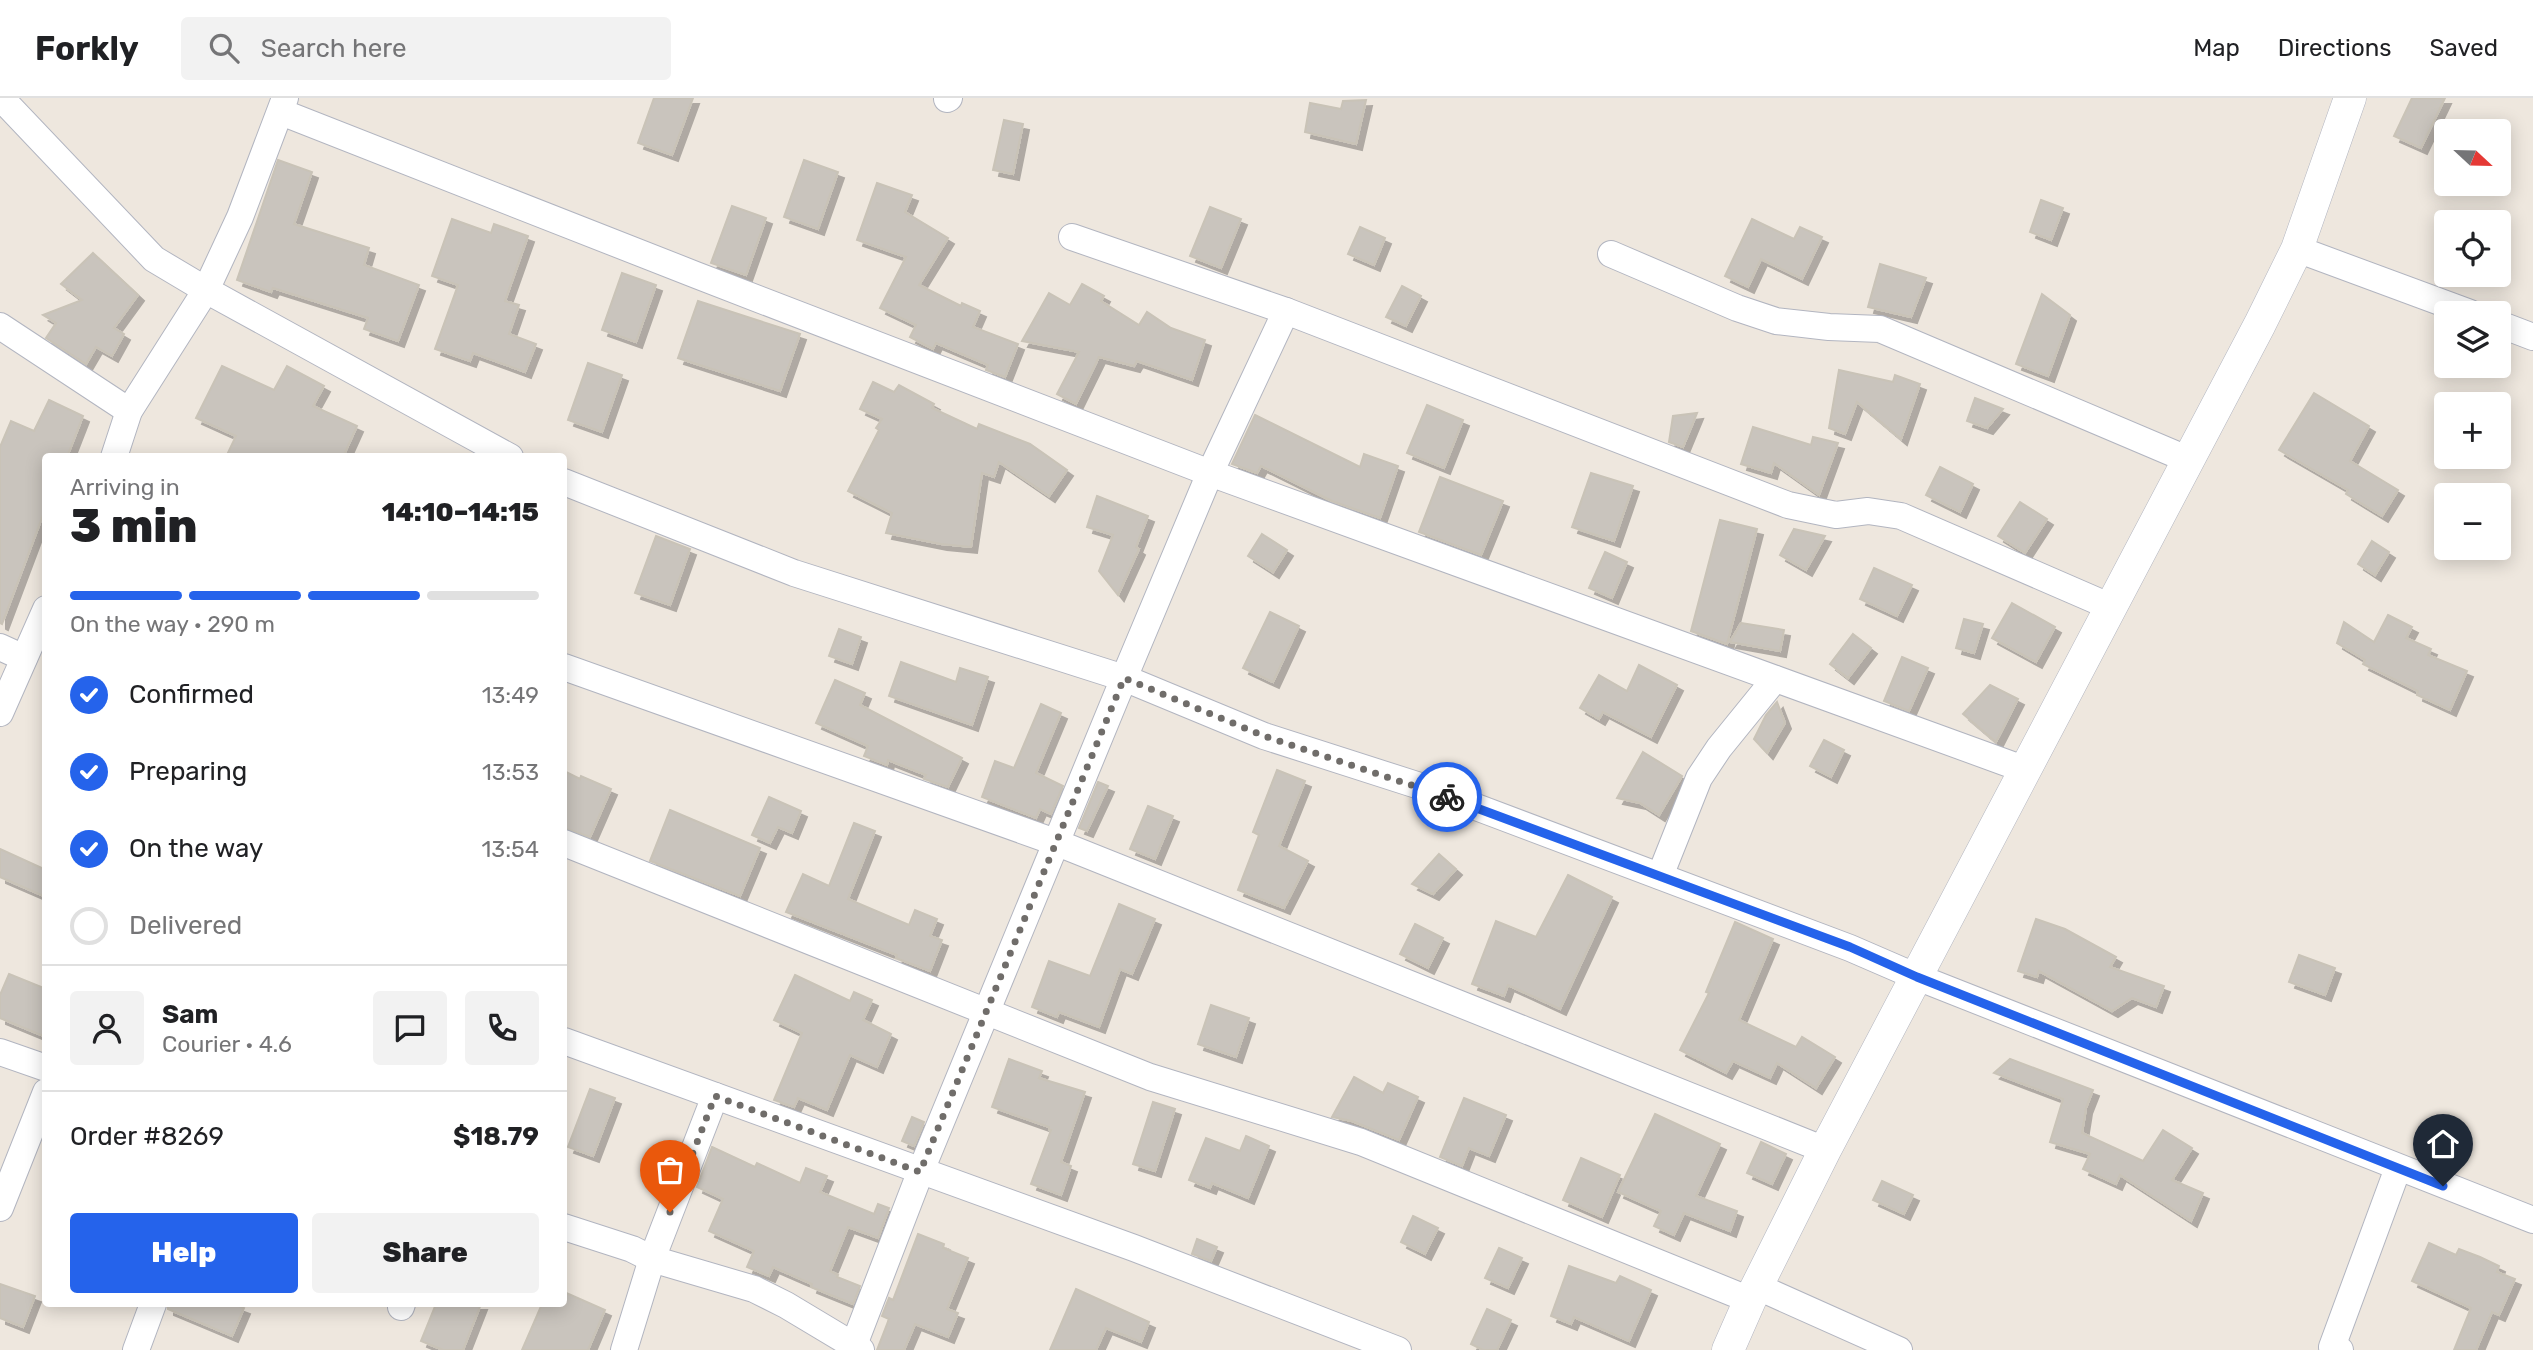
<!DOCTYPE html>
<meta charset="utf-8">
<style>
:root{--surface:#fff;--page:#f2f2f2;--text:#202124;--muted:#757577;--line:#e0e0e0;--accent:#2563eb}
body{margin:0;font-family:Rubik,sans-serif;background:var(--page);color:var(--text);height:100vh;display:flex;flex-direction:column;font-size:26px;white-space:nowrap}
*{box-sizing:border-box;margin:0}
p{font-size:23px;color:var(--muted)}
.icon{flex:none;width:38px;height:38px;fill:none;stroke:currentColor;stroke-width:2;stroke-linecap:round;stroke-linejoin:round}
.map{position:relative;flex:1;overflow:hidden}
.side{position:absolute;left:42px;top:355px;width:525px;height:854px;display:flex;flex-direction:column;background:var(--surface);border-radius:7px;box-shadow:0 4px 18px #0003}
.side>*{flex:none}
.needle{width:46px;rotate:112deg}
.tools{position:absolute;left:2434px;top:21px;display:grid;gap:14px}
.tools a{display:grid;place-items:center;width:77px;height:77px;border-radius:7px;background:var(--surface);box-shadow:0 4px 18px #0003;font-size:35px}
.pin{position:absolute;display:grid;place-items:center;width:60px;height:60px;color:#fff;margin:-72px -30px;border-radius:50% 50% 50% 0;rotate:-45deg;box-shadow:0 0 7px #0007}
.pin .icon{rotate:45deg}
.courier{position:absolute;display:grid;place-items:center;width:70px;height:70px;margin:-35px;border:5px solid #2563eb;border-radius:50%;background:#fff;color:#222;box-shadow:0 2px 9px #0007}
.summary em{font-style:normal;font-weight:800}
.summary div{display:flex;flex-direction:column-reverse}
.summary{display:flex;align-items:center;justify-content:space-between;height:119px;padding:0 28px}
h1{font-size:46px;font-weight:800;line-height:52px}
.bar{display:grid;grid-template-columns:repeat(4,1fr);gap:10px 7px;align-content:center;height:84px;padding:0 28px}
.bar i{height:9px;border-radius:5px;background:var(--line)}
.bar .current{background:var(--accent)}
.bar p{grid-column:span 4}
.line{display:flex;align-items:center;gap:18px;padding:0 28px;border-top:2px solid var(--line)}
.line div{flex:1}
.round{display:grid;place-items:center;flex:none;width:74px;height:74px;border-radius:7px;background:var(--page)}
ol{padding:0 28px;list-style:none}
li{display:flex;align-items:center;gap:21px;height:77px}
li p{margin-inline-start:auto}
li .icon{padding:7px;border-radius:50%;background:var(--accent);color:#fff;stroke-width:4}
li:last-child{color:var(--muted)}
li i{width:38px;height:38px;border:4px solid var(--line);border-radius:50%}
.action{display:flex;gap:14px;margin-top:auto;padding:14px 28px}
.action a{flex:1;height:80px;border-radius:7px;background:var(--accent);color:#fff;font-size:28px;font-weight:800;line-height:80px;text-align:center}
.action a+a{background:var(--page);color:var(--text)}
header{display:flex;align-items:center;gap:42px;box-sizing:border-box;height:98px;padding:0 35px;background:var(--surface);border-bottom:2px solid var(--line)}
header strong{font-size:33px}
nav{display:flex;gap:38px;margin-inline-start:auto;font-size:24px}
.search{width:490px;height:63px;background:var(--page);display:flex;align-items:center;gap:18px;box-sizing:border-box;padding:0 24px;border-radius:7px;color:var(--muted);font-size:26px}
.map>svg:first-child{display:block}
.building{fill:#c9c4bd;stroke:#c9c3b7;stroke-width:2;filter:url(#shadow)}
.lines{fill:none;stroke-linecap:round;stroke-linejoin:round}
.minor-casing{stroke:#b2b5c0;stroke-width:28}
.tertiary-casing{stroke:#b2b5c0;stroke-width:33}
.minor{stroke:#fff;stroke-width:26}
.tertiary{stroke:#fff;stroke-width:32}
.done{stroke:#706d6a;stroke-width:7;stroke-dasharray:0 12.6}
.route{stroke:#2563eb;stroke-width:9}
</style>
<header>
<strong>Forkly</strong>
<div class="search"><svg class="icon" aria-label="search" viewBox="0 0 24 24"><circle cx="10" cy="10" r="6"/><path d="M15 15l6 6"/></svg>Search here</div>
<nav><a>Map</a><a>Directions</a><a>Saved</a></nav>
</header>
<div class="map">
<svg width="2533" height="1252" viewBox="0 0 2533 1252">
<defs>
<filter id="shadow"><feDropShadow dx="6" dy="6" stdDeviation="0" flood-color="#0004"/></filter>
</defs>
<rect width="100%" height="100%" fill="#eee7de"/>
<g class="building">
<path d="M 654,0 L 693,0 L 672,57 L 638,45 Z"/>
<path d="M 2412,0 L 2445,0 L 2421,50 L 2394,38 Z"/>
<path d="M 1366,2 L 1356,46 L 1305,34 L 1310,5 L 1341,11 L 1343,3 Z"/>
<path d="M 1004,22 L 1023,26 L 1013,76 L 993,72 Z"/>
<path d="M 278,62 L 312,74 L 294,126 L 369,150 L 364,167 L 419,187 L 398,243 L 364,231 L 368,220 L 273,190 L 271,194 L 237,182 Z"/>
<path d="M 804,62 L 838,74 L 818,131 L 784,119 Z"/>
<path d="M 877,85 L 912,97 L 905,114 L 948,140 L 919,187 L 961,208 L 962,205 L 980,213 L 973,229 L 1018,246 L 1005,279 L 986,272 L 988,267 L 936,245 L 933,251 L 910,239 L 916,227 L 880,210 L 906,159 L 857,142 Z"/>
<path d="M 2041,102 L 2063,110 L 2051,142 L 2030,134 Z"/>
<path d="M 732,108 L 766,120 L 746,177 L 711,165 Z"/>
<path d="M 1210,109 L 1241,121 L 1221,170 L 1190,158 Z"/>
<path d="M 452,121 L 491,135 L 494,126 L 528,138 L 505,203 L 519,207 L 509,236 L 536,246 L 525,274 L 473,255 L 470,263 L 435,251 L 458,187 L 432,178 Z"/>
<path d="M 1752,121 L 1794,141 L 1800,129 L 1822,139 L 1802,181 L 1761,161 L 1748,189 L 1725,178 Z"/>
<path d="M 1360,129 L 1385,140 L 1374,167 L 1348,156 Z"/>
<path d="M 93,155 L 138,197 L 114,230 L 124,236 L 112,258 L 96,249 L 86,266 L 46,240 L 56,225 L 43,217 L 82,202 L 61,186 Z"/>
<path d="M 1880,166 L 1926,180 L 1911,219 L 1868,209 Z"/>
<path d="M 622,175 L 656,187 L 636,244 L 602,232 Z"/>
<path d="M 1082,186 L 1104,198 L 1101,203 L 1139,227 L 1147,214 L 1171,230 L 1205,242 L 1192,282 L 1137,263 L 1134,268 L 1099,259 L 1076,306 L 1057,296 L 1079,254 L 1022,243 L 1049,195 L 1070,207 Z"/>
<path d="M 1402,188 L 1421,198 L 1406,228 L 1386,219 Z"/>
<path d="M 2042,196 L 2070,217 L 2048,278 L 2016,266 Z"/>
<path d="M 698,203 L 800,236 L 780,293 L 678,260 Z"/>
<path d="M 588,265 L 622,277 L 602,334 L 568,322 Z"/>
<path d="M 222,268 L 274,292 L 287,268 L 324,288 L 313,308 L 357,328 L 343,359 L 226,359 L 236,338 L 196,320 Z"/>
<path d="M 1839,272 L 1893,284 L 1895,277 L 1920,286 L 1901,341 L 1857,304 L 1845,336 L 1829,330 Z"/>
<path d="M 873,284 L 894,294 L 899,287 L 934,306 L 932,310 L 977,331 L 979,326 L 1030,346 L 1067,372 L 1049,398 L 999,364 L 994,379 L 982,375 L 971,449 L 941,446 L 886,435 L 892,415 L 848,393 L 879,332 L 876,330 L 882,321 L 860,311 Z"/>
<path d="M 2314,295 L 2369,328 L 2350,363 L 2398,392 L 2382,418 L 2346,396 L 2348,392 L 2279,352 Z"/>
<path d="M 1975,300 L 2003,311 L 1987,330 L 1967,323 Z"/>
<path d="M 49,302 L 83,318 L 67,359 L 46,359 L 46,409 L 2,526 L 0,525 L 0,349 L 11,323 L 34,333 Z"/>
<path d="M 1427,307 L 1463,322 L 1444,370 L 1407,355 Z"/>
<path d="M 1697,315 L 1683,349 L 1669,344 L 1673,318 Z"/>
<path d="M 1255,317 L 1360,369 L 1364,356 L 1398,368 L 1380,420 L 1332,403 L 1261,368 L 1257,375 L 1232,366 Z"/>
<path d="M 1753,329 L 1811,347 L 1813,339 L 1838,345 L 1819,397 L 1774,365 L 1771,375 L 1741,366 Z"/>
<path d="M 1940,369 L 1973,386 L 1960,414 L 1926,397 Z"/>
<path d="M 1591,375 L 1633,388 L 1614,443 L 1572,429 Z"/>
<path d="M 1440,379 L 1503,403 L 1481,457 L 1419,434 Z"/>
<path d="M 1097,398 L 1148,418 L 1136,449 L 1139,451 L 1118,497 L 1099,473 L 1113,437 L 1087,429 Z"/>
<path d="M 2020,404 L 2047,421 L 2025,455 L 1998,438 Z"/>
<path d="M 1720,422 L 1757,431 L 1727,546 L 1691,533 Z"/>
<path d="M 1794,431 L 1825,438 L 1806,472 L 1780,457 Z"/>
<path d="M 1262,436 L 1287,452 L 1273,474 L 1248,458 Z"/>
<path d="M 656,438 L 690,451 L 670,507 L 635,495 Z"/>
<path d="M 2372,443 L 2389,454 L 2375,477 L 2358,466 Z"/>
<path d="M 1605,454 L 1627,464 L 1612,500 L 1589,490 Z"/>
<path d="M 1874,470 L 1912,487 L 1897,518 L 1860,501 Z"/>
<path d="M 2012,505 L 2055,529 L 2036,564 L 1992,540 Z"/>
<path d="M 1270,514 L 1299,528 L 1273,584 L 1243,570 Z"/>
<path d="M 2388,517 L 2412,529 L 2406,540 L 2431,551 L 2428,557 L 2467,573 L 2450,612 L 2417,597 L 2418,593 L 2363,566 L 2365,562 L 2337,545 L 2344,524 L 2374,544 Z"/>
<path d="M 1964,521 L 1983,526 L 1974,555 L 1956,550 Z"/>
<path d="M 1741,525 L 1784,532 L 1780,553 L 1730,544 Z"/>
<path d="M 839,531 L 861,539 L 852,566 L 829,558 Z"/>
<path d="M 1853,536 L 1871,550 L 1848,580 L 1830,566 Z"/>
<path d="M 1902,559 L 1928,570 L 1909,613 L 1884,603 Z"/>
<path d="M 901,564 L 956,584 L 960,570 L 988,579 L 972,627 L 889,598 Z"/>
<path d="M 1639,567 L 1677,587 L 1651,639 L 1603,614 L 1599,621 L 1580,610 L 1599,577 L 1627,593 Z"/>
<path d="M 835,582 L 865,595 L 860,607 L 962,660 L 948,689 L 924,681 L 926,677 L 888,662 L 887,667 L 864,658 L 868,648 L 816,625 Z"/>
<path d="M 1990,587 L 2018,601 L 1996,644 L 1963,616 Z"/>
<path d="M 1777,604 L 1785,625 L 1767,655 L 1754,641 L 1766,617 Z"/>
<path d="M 1041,606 L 1061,615 L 1036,675 L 1063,688 L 1051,716 L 1040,711 L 1036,720 L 982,699 L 995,663 L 1014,670 Z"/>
<path d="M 1824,642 L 1844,652 L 1831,679 L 1810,668 Z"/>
<path d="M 1643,654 L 1682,678 L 1659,717 L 1640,705 L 1617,700 Z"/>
<path d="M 1277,672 L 1305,683 L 1279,748 L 1308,763 L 1284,810 L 1238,792 L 1259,737 L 1253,734 Z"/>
<path d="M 564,673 L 580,681 L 581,678 L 611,691 L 590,739 L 564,730 Z"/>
<path d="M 1098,684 L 1108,688 L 1087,733 L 1079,730 Z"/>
<path d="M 769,699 L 801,713 L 792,735 L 778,729 L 770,745 L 752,737 Z"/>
<path d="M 1148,708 L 1173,718 L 1155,761 L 1130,751 Z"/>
<path d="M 670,712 L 760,750 L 740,798 L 650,763 Z"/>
<path d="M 854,725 L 875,733 L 848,801 L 909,827 L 915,812 L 937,821 L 930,838 L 942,842 L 930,873 L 896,860 L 897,857 L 786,814 L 803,776 L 829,788 Z"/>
<path d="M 0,751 L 46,772 L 46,799 L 0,779 Z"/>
<path d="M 1439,756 L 1456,771 L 1433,796 L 1412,786 Z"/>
<path d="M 1568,777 L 1612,799 L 1560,911 L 1508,887 L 1504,898 L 1472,886 L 1496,823 L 1536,839 Z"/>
<path d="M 1119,806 L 1155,821 L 1132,876 L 1120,871 L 1099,929 L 1059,914 L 1057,919 L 1032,909 L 1049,863 L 1090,878 Z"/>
<path d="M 2036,821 L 2065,831 L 2116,859 L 2110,869 L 2164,888 L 2156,909 L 2132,900 L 2112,913 L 2039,873 L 2037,879 L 2018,873 Z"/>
<path d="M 1735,824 L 1773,841 L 1739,922 L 1796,949 L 1802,939 L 1835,959 L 1816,990 L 1777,965 L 1770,980 L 1733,963 L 1726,975 L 1680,952 L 1709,895 L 1706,894 Z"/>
<path d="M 1415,826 L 1443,840 L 1428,870 L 1400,856 Z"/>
<path d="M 2299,857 L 2335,870 L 2325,897 L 2289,884 Z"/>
<path d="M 9,876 L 46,891 L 46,939 L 0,920 L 0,897 Z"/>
<path d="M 795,877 L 850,903 L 854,894 L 872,902 L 863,922 L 891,936 L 877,969 L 850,957 L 827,1012 L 798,1000 L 794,1009 L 774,1002 L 802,935 L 774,922 Z"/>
<path d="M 1211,907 L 1249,920 L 1236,959 L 1198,946 Z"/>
<path d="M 1009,961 L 1042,973 L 1039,980 L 1085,994 L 1061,1064 L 1071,1068 L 1061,1097 L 1031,1086 L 1051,1032 L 1049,1032 L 1049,1029 L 992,1009 Z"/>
<path d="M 2010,961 L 2093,992 L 2086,1010 L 2082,1035 L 2143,1063 L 2163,1032 L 2192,1050 L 2172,1082 L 2203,1095 L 2191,1123 L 2120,1077 L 2116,1086 L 2083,1071 L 2090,1056 L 2050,1044 L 2063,1001 L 1994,975 Z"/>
<path d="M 1354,979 L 1383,995 L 1388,985 L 1418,999 L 1399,1042 L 1352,1023 L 1332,1019 Z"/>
<path d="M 590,991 L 615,1000 L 593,1058 L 568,1049 Z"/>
<path d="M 1464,1000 L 1506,1017 L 1489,1058 L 1469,1050 L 1462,1068 L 1440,1059 Z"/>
<path d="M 1153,1004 L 1175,1011 L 1155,1073 L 1133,1066 Z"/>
<path d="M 1655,1016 L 1720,1046 L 1696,1098 L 1737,1113 L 1730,1133 L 1684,1115 L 1674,1137 L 1654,1128 L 1661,1113 L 1618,1094 Z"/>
<path d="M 912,1019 L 924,1024 L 914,1048 L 902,1043 Z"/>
<path d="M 1246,1038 L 1269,1048 L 1248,1100 L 1212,1085 L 1210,1090 L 1189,1082 L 1206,1040 L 1240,1053 Z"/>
<path d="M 1761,1044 L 1786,1056 L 1772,1086 L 1747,1075 Z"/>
<path d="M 712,1049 L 755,1069 L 757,1065 L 800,1085 L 806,1070 L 827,1078 L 820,1094 L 874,1116 L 878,1106 L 889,1110 L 878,1140 L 848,1129 L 830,1173 L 838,1177 L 837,1179 L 860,1188 L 853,1206 L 811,1189 L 812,1186 L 773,1169 L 769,1178 L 747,1169 L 754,1153 L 709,1133 L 723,1101 L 697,1089 Z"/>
<path d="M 1581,1060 L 1620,1077 L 1602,1119 L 1563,1102 Z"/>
<path d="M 1882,1083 L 1913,1097 L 1904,1116 L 1873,1102 Z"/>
<path d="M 1413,1118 L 1438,1130 L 1425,1156 L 1401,1144 Z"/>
<path d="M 918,1136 L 944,1146 L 943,1150 L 968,1160 L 947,1211 L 958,1215 L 948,1239 L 915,1226 L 904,1252 L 877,1252 L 889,1221 L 882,1218 L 889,1200 L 893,1202 Z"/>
<path d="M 1197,1141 L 1217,1149 L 1211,1163 L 1192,1156 Z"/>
<path d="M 2429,1145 L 2456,1157 L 2459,1151 L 2480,1159 L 2499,1168 L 2497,1174 L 2515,1181 L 2499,1217 L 2492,1214 L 2476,1252 L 2454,1252 L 2471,1210 L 2412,1183 Z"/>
<path d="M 1499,1150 L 1522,1160 L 1508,1190 L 1485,1180 Z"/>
<path d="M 1569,1168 L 1616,1185 L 1620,1178 L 1651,1192 L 1629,1243 L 1574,1219 L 1571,1226 L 1551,1218 Z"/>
<path d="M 0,1186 L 35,1198 L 23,1229 L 0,1220 Z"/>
<path d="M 1076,1191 L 1149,1224 L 1141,1244 L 1106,1230 L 1096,1252 L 1050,1252 Z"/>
<path d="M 564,1194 L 605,1212 L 588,1252 L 522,1252 L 542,1206 L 564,1206 Z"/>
<path d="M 168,1206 L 233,1206 L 244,1210 L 232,1238 L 168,1211 Z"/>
<path d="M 436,1206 L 481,1206 L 463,1252 L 443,1252 L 421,1243 Z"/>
<path d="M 1487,1211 L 1511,1222 L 1497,1252 L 1483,1252 L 1471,1246 Z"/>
</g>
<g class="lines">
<g class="minor-casing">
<g id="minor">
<path d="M 1,0 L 154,161 L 206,192 L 510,359"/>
<path d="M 947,1 L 949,0"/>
<path d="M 281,14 L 696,177 L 1210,375 L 2026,672"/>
<path d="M 1072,139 L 1286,213 L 1788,407 L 1836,417 L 1868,413 L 1901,418 L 2111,509"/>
<path d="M 2297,151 L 2470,215"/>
<path d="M 1611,156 L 1737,210 L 1776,223 L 1829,229 L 1880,231 L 2189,362"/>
<path d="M 2499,226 L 2533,239"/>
<path d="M 0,228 L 129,313"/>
<path d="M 114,359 L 129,313 L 206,192 L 240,119 L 285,0"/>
<path d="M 564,384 L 794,475 L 1124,580 L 1264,638 L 1423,689 L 1850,850 L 1917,879 L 2533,1122"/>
<path d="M 0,549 L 24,560"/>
<path d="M 564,569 L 1055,744 L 1825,1052"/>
<path d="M 0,615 L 46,511"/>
<path d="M 564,745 L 1150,979 L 1361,1044 L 1750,1202"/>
<path d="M 1660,778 L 1699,680 L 1719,650 L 1775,581"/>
<path d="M 564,943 L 1134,1150 L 1398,1252"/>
<path d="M 0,954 L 46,970"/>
<path d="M 0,1110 L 46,994"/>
<path d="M 564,1129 L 632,1151 L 652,1161 L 754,1191 L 786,1207 L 861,1252"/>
<path d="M 1758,1189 L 1899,1252"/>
<path d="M 401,1209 L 402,1206"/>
<path d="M 136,1252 L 153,1206"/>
<path d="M 624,1252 L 652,1161 L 715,998"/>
<path d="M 852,1252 L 920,1075 L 1124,580 L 1210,375 L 1286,213"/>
<path d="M 2340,1252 L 2332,1249 L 2398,1070"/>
</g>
</g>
<g class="tertiary-casing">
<path id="tertiary" d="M 1728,1252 L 1750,1202 L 1825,1052 L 2260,226 L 2297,151 L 2350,0"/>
</g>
<use href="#minor" class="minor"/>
<use href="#tertiary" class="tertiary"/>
</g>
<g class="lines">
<path class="done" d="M 670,1114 L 715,998 L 920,1074 L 1124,580 L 1264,638 L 1447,699"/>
<path class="route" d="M 1447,699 L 1850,849 L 1917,879 L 2443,1088"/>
</g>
</svg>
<div class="tools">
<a><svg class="needle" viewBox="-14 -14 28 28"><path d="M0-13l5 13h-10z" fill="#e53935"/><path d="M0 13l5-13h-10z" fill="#757577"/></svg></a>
<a><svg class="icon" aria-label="locate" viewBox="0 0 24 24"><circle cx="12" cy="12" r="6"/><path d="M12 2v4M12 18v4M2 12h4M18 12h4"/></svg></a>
<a><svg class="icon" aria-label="layers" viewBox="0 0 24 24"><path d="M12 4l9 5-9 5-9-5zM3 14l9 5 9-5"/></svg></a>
<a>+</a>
<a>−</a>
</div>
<div class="pin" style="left:670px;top:1114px;background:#ea580c"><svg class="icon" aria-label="bag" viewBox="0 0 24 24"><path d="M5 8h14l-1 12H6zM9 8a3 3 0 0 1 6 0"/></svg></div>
<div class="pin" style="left:2443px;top:1088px;background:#1f2937"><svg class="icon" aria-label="home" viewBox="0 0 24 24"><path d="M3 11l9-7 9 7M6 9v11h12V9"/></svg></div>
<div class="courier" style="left:1447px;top:699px"><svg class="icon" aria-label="bike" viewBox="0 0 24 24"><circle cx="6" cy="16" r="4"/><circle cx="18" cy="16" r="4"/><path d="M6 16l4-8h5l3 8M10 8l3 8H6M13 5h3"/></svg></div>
<section class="side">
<div class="summary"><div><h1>3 min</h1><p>Arriving in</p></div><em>14:10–14:15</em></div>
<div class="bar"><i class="current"></i><i class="current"></i><i class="current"></i><i></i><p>On the way · 290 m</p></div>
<ol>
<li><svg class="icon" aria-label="check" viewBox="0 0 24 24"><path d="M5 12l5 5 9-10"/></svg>Confirmed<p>13:49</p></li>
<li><svg class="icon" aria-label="check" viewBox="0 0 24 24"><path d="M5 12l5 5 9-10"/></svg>Preparing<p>13:53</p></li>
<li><svg class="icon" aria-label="check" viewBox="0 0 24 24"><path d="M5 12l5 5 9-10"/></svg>On the way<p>13:54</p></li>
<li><i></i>Delivered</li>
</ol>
<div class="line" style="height:126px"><a class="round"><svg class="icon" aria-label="person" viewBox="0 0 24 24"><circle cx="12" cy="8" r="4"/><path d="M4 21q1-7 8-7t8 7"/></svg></a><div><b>Sam</b><p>Courier · 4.6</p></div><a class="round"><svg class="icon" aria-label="chat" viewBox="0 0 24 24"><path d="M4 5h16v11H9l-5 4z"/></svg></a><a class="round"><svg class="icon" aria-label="phone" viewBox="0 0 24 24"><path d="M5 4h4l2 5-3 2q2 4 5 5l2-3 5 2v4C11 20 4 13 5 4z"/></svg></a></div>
<div class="line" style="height:91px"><div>Order #8269</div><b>$18.79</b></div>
<div class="action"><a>Help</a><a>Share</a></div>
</section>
</div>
